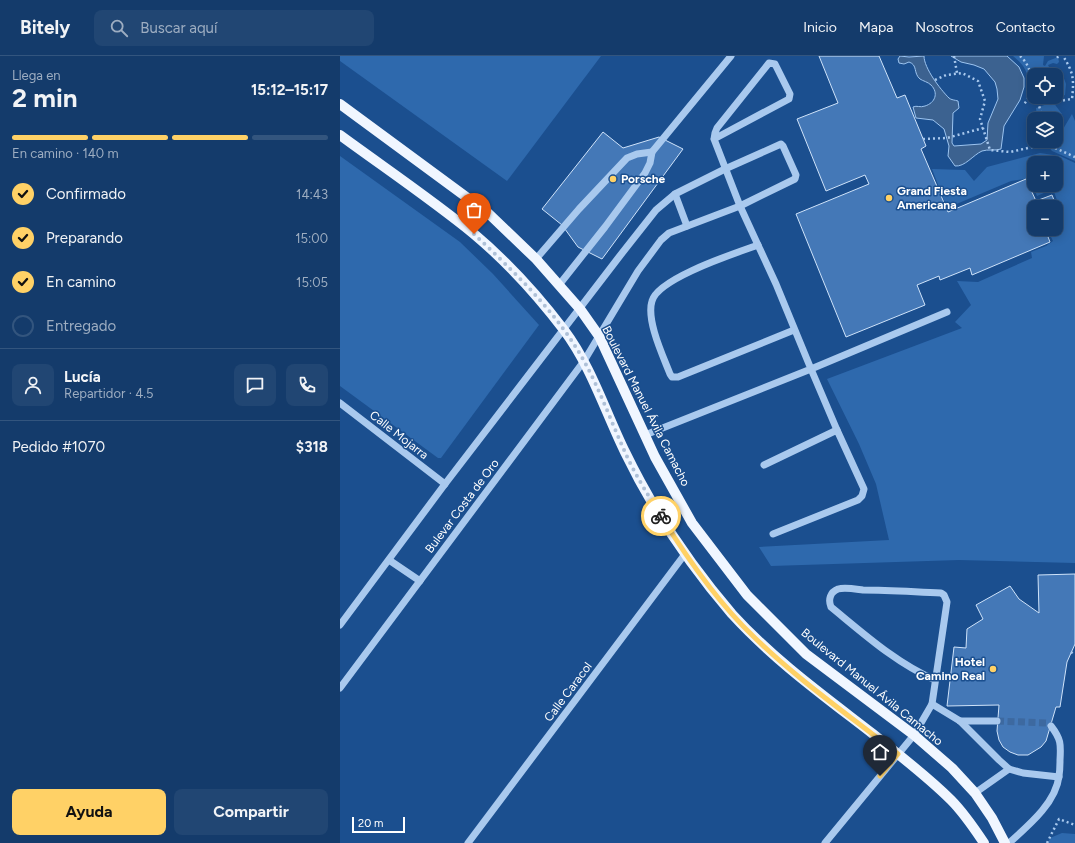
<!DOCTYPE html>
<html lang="es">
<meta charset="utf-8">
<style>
:root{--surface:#143b6b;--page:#214673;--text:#f1f3f6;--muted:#9dadc1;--line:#33557e;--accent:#ffd166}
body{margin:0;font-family:Figtree,sans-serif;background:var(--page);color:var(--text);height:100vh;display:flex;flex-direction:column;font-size:15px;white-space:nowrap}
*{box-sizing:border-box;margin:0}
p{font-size:13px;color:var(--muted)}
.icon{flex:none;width:22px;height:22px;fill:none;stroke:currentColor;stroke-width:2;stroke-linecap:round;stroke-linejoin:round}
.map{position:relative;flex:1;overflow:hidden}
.sheet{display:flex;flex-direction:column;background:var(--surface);width:340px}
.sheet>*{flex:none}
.tools{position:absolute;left:687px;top:12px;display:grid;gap:8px}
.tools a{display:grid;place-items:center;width:36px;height:36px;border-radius:8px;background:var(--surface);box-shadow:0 2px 10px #0003,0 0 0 1px var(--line);font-size:20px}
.scale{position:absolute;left:12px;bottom:10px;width:53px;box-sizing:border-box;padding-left:4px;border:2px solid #fff;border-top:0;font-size:11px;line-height:14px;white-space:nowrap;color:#fff;-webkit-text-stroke:3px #1b4f8f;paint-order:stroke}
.pin{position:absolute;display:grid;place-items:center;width:34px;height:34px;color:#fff;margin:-41px -17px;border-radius:50% 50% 50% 0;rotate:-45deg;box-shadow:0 0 4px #0007}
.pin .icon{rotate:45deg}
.courier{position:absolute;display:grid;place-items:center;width:40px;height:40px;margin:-20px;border:3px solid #ffd166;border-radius:50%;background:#fff;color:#222;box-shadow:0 1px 5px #0007}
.summary em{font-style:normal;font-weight:700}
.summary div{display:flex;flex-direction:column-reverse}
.summary{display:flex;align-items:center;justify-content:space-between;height:68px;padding:0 12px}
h1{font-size:26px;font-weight:700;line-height:30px}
.bar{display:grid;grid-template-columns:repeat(4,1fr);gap:6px 4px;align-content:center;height:48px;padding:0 12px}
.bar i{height:5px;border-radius:3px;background:var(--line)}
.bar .on{background:var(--accent)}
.bar p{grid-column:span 4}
.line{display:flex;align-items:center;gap:10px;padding:0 12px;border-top:1px solid var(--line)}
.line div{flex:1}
.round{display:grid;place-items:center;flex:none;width:42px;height:42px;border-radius:8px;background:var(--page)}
ol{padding:0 12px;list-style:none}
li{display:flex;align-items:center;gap:12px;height:44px}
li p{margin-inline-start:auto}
li .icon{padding:4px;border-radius:50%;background:var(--accent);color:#111;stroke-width:4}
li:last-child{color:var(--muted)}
li i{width:22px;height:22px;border:2px solid var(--line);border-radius:50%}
.primary-button{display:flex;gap:8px;margin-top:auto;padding:8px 12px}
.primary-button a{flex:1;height:46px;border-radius:8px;background:var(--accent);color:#111;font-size:16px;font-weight:700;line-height:46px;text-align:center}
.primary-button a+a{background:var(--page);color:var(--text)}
header{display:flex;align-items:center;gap:24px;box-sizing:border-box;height:56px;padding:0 20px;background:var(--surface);border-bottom:1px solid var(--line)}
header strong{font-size:19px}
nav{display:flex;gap:22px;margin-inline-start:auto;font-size:14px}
.search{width:280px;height:36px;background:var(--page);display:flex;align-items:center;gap:10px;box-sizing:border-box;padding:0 14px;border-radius:8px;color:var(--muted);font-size:15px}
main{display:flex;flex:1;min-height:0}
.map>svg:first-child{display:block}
.green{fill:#2e69ad;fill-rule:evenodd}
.water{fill:#3c6290;stroke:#9cc4f0}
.building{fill:#4478b7;stroke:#cfe3fa}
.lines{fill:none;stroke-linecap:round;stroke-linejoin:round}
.minor-tunnel{stroke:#3d69a0;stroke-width:7;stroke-dasharray:7 3.5;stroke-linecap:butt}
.path{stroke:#a9c9ee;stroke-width:2.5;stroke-dasharray:2 3;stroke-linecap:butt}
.minor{stroke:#a9c9ee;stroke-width:7}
.major{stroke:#f0f6ff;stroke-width:10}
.done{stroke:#afc1d8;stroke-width:4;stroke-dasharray:0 7.2}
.route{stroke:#ffd166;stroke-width:5}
.poi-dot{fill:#ffd166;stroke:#1b4f8f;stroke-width:1.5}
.labels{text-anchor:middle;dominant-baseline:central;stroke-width:3;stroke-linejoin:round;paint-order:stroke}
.poi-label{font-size:12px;font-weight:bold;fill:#fff;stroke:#1b4f8f;text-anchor:start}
.street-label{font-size:12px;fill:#fff;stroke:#1b4f8f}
</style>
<header>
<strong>Bitely</strong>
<div class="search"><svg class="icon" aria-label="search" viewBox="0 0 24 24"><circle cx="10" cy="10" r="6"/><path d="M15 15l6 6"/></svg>Buscar aquí</div>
<nav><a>Inicio</a><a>Mapa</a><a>Nosotros</a><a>Contacto</a></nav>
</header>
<main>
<section class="sheet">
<div class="summary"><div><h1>2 min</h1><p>Llega en</p></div><em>15:12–15:17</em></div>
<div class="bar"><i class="on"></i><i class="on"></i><i class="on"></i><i></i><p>En camino · 140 m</p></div>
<ol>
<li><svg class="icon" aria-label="check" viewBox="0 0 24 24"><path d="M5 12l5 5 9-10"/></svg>Confirmado<p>14:43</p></li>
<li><svg class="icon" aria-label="check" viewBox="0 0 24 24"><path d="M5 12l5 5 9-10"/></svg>Preparando<p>15:00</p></li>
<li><svg class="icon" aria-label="check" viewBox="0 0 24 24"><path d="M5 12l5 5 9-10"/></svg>En camino<p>15:05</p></li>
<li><i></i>Entregado</li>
</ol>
<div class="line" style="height:72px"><a class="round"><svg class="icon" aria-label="person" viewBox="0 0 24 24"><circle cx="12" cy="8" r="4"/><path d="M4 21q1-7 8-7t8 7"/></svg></a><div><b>Lucía</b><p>Repartidor · 4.5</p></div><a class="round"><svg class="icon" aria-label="chat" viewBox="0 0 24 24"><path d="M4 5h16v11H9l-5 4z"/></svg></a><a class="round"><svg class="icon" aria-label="phone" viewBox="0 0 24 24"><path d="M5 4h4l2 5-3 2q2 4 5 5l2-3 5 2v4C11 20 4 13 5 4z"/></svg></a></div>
<div class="line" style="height:52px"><div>Pedido #1070</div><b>$318</b></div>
<div class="primary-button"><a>Ayuda</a><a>Compartir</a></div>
</section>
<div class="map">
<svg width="735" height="787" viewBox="0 0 735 787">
<rect width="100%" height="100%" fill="#1b4f8f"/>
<g class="green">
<path d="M 0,0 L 261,0 L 167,125 L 0,5 Z"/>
<path d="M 673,0 L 704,0 L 703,9 L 705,10 L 708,5 L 718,1 L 719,6 L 717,8 L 713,7 L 708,9 L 710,13 L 715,13 L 722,17 L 726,28 L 725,39 L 717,42 L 710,41 L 716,41 L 716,19 L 694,19 L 694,33 L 689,34 C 688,16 686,11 673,0 Z"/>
<path d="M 713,46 L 722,58 L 716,71 L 716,63 L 697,63 L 696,52 Z"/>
<path d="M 732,58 L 735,65 L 735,105 L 712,95 L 704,85 L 714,87 L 716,85 Z"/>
<path d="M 700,97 L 720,100 L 735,107 L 735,507 L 619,504 L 431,510 L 419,491 L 549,484 L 536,428 L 519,388 L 487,323 L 622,272 L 615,266 L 631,249 L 617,225 L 638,226 L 692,202 L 691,196 L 706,190 L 713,185 L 707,173 L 716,173 L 716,161 L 722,158 L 713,133 L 697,140 L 690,122 L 671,125 L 607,152 L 592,113 L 625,114 L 634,125 L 647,111 ZM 694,107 L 716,107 L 716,129 L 694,129 Z"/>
<path d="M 0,100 L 120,186 L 153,218 L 199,269 L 101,402 L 98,402 L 0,330 Z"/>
<path d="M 722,777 L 735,778 L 735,787 L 708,787 L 710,782 Z"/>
</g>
<path class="water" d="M 560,0 L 569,1 L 584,0 C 584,12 600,33 609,42 C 611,44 615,44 618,45 L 619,52 L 613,57 L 612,87 L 614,90 L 641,88 L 647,84 L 648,67 L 658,43 L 657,33 L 655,26 L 644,13 L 634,9 L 621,6 L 611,0 L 667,0 L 679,11 L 684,22 L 684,31 L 680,44 L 664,70 L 661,93 C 655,95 648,93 642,95 C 633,99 625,111 615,110 L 608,100 L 609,90 L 604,73 L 593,64 L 576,62 L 573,51 C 577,49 580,52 585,50 C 595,47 599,37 591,29 C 588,26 583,25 580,23 C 573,17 578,9 569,6 L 564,8 L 559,7 L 558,3 Z"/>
<g class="building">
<path d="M 479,0 L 539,0 L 557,42 L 565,39 L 586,90 L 581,93 L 608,156 L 686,123 L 696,145 L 712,139 L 719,157 L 716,159 L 716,151 L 694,151 L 694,173 L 705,173 L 710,186 L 632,219 L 630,212 L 600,224 L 599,220 L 577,229 L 585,249 L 506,281 L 456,158 L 529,128 L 525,119 L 486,135 L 457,63 L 498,47 Z"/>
<path d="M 263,76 L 283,92 L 319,81 L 343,93 L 262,203 L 238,191 L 222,169 L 202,153 Z"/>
<path d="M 735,518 L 735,588 L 727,606 L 720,651 L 716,651 L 706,685 L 701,691 L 688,699 L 678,699 L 670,696 L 663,691 L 659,684 L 657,675 L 659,649 L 607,650 L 614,591 L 626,592 L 627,573 L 643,563 L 636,549 L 670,530 L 679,543 L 699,557 L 698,519 Z"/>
</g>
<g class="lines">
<path class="minor-tunnel" d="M 657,665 L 707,667 L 711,670"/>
<g class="path">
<path d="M 614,0 L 617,17"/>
<path d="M 680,0 C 693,11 696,35 684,48"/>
<path d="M 717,0 L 718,1 L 721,0"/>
<path d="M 595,24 L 606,19 L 622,17 L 638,25 L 645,45 L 640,63 L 650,94 L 670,96 L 706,88 L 706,85"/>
<path d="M 698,41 L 697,43 L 703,63"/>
<path d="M 705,41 L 706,43 L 713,46 L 732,43 C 734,24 734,17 723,0"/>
<path d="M 583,83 L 607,82 L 643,72"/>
<path d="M 706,88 L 735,101"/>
<path d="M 731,596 L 735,599"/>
<path d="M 707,787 L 719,763 L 735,769"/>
</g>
<g class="minor">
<path d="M 335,138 L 347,170"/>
<path d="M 418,189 C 396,197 318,222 312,245 C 306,264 323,300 330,318 L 332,321 L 338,321 L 454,274"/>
<path d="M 196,203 L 239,153 L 287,102 L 297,98 L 312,96"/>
<path d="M 219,229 L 265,171 L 305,117 L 310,107 L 312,96 L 391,0"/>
<path d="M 0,347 L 105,428"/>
<path d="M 497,374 L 471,313 L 607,256"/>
<path d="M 305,379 L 471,313 L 436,228 L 400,150 L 374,83 L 375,77 L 377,72 L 429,7 L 435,8 L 450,38 L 449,43 L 374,83"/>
<path d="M 424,409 L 497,374 L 524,433 L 522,440 L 518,444 L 433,478"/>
<path d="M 49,504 L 80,525"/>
<path d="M 0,569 L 105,428 L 279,201 L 316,154 L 335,138 L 385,113 L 441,88 L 443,90 L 456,119 L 455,123 L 400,150 L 329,177 L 321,184 L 298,215 L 244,305 L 0,632"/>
<path d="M 595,624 C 556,607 524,578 491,551 C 488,544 490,536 498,533 C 505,531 515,533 523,534 C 549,534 575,536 601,537 L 604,539 L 607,546 L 592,648 L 620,665 L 659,704 L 669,713 L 683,717 L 719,721"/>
<path d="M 620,665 L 657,665"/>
<path d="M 635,737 L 669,713"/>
<path d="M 128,787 L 345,498"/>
<path d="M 485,787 L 574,679 L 592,648"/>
<path d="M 669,787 C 688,770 716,747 719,720 C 720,714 720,709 720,704 C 721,688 721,683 711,670"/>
</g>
<g class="major">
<path d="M 0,48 L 148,157 L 196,203 L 240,253 L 259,280 L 315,401 L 352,467 L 407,539 L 466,598 L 574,679 L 612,712 L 635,737 L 652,762 L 665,787"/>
<path d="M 0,79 C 45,112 91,143 134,178 C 166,205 198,240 224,274 C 251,310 265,355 285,396 C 313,454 350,509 392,558 C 434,604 484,640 533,678 C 559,699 587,720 611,744 C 624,757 634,772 644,787"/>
</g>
</g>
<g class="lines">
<path class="done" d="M 134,178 C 174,216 217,256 244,305 C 259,332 271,365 284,394 C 294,417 308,439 321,460"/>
<path class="route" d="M 321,460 C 347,502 378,547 414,581 C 458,624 510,660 558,698 L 540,720"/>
</g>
<g class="poi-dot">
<circle cx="273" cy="123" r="4"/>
<circle cx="549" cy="142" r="4"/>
<circle cx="653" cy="613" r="4"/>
</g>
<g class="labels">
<g class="poi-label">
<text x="281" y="123">Porsche</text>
<text x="557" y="135">Grand Fiesta<tspan x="557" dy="14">Americana</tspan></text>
<text x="645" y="606" text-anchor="end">Hotel<tspan x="645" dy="14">Camino Real</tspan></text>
</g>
<g class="street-label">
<text transform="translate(306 350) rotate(63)">Boulevard Manuel Ávila Camacho</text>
<text transform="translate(59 379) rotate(38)">Calle Mojarra</text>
<text transform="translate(122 450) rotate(-53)">Bulevar Costa de Oro</text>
<text transform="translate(532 631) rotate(39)">Boulevard Manuel Ávila Camacho</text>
<text transform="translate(228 636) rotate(-53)">Calle Caracol</text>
</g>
</g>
</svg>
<div class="tools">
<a><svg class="icon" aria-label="locate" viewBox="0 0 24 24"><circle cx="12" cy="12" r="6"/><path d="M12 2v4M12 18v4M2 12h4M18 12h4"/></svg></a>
<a><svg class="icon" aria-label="layers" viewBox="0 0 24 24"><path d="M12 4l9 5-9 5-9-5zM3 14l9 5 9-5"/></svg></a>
<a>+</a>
<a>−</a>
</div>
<div class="scale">20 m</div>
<div class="pin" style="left:134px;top:178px;background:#ea580c"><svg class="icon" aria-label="bag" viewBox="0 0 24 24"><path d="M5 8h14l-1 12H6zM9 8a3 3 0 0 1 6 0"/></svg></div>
<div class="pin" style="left:540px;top:720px;background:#1f2937"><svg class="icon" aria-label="home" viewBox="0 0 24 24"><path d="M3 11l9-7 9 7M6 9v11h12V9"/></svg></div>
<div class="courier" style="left:321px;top:460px"><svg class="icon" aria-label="bike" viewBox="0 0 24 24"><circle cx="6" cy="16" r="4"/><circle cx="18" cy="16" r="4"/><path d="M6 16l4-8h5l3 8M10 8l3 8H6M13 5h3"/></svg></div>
</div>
</main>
